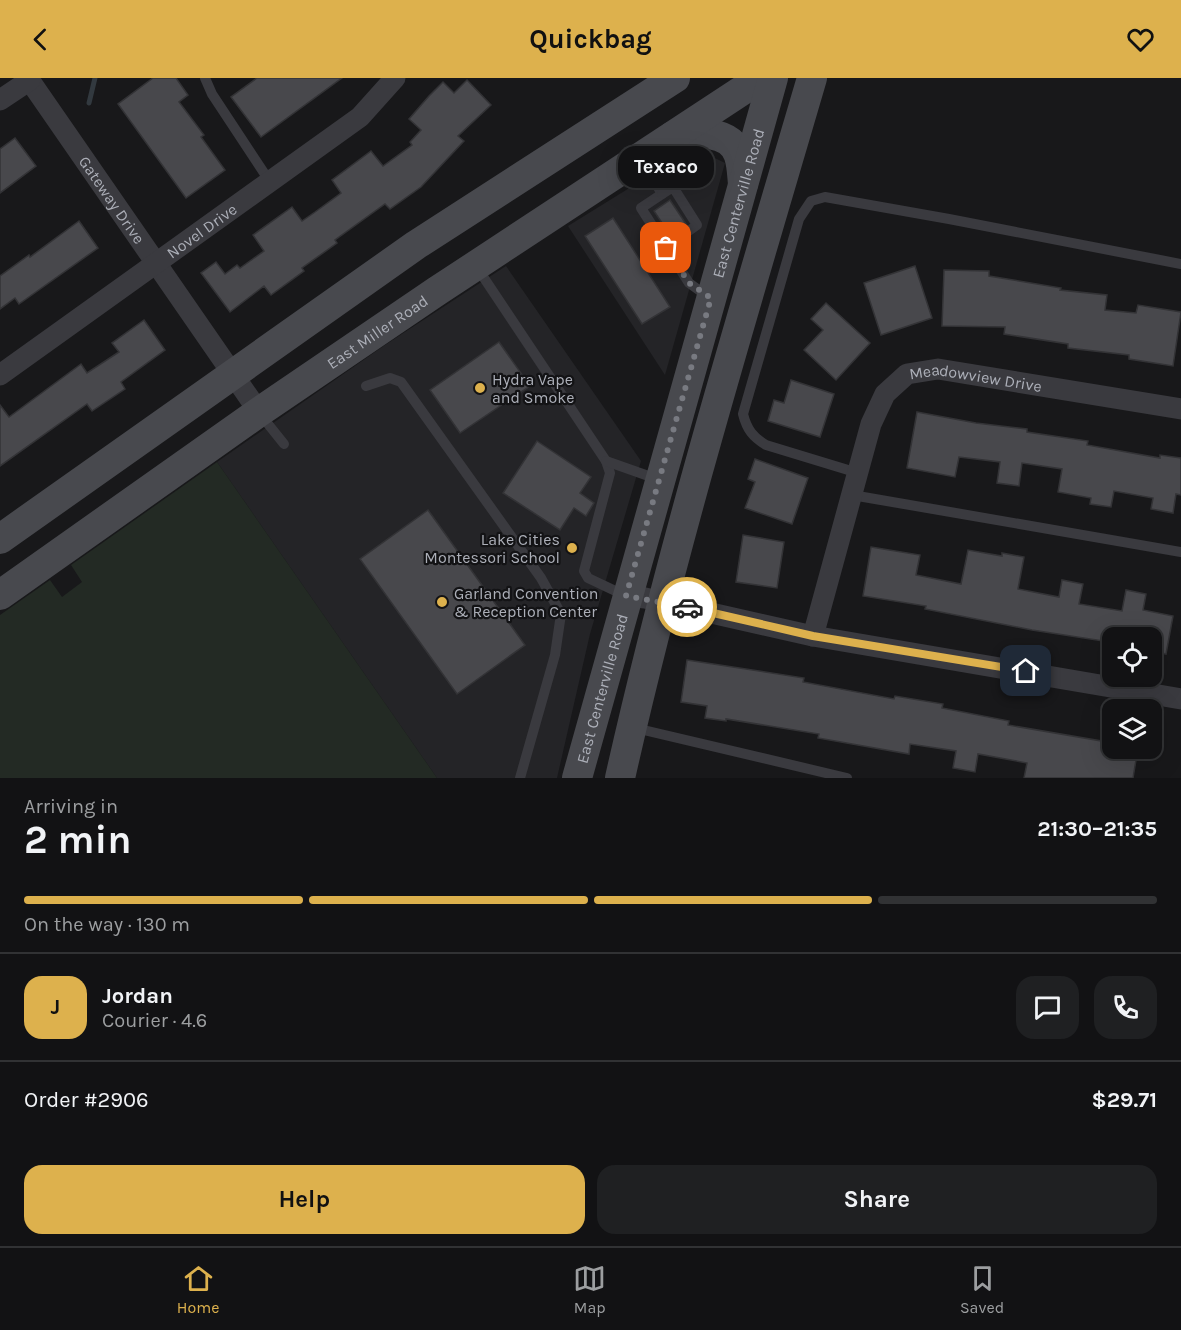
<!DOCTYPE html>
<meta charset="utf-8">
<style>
:root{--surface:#121214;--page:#1f2022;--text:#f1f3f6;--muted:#9c9ea0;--line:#313234;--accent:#ddb14d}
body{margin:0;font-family:Karla,sans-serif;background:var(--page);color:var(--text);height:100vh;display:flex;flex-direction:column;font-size:22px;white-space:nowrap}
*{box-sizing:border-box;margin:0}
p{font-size:20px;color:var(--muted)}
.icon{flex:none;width:33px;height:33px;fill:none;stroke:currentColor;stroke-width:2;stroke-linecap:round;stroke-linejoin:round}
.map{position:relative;height:700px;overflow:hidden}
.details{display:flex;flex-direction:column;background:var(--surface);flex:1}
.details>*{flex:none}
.tools{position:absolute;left:1102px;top:549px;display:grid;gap:12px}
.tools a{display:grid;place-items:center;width:60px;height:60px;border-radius:12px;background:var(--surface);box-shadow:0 6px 24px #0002,0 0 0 2px var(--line);font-size:30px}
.pin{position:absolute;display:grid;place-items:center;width:51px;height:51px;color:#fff;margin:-26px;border-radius:12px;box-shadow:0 3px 9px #0006}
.courier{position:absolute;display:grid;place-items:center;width:60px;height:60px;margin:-30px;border:4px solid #ddb14d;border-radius:50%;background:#fff;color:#222;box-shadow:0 2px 8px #0007}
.bubble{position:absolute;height:42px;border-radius:18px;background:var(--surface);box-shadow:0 6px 24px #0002,0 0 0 2px var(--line);font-size:20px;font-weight:700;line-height:42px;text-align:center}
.head em{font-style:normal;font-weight:700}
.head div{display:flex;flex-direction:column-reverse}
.head{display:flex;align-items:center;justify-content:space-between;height:102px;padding:0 24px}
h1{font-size:39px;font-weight:700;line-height:45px}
.bar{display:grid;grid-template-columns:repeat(4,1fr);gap:9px 6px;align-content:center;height:72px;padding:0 24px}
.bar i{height:8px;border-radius:4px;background:var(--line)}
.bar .active{background:var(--accent)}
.bar p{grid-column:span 4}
.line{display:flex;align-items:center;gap:15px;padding:0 24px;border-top:2px solid var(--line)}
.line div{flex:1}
.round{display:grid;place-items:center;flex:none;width:63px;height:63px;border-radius:18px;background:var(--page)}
.button{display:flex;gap:12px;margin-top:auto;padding:12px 24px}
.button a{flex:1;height:69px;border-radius:18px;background:var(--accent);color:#111;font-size:24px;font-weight:700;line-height:69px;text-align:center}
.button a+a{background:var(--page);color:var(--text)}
header{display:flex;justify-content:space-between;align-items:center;height:78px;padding:0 24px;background:var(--accent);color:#111;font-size:27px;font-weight:700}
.tab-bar{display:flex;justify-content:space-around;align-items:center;height:84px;border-top:2px solid var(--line);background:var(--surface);font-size:16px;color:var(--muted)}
.tab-bar a{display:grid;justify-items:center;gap:3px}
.tab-bar .active{color:var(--accent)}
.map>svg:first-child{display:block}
.built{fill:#242427}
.green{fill:#232a24}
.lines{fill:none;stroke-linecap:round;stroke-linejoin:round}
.stream{stroke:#32393f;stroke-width:5}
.building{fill:#48484c;stroke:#333336;stroke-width:1.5}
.service{stroke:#3a3a3f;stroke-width:10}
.minor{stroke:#3a3a3f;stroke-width:21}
.secondary{stroke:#48494e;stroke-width:30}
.done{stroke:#787a81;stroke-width:6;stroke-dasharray:0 10.8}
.route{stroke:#ddb14d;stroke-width:8}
.poi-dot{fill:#ddb14d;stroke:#131315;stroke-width:2}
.labels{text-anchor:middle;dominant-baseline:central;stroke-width:4.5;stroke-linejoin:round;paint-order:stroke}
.street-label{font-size:16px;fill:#acafb8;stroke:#131315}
.poi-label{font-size:16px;fill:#acafb8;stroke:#131315;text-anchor:start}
</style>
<header><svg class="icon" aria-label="back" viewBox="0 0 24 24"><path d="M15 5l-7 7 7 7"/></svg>Quickbag<svg class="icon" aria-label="heart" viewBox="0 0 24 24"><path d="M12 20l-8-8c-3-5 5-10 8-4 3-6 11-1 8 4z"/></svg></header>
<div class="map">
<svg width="1181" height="700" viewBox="0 0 1181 700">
<rect width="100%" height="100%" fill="#18181a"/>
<g class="built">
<path d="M 694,70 L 725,85 L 665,297 L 568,148 Z"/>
<path d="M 506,188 L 641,383 L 590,556 L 557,700 L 437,700 L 217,384 L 385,267 Z"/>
</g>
<path class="green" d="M 217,384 L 437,700 L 0,700 L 0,537 L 50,502 L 62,519 L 82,504 L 71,487 Z"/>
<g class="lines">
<path class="stream" d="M 89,25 L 95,0"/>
</g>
<g class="building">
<path d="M 153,0 L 176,0 L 188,17 L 179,24 L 204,57 L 201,59 L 225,92 L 186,120 L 118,26 Z"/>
<path d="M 257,0 L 342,0 L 261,59 L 231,19 Z"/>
<path d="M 467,2 L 491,27 L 458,58 L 464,63 L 421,109 L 390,131 L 385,126 L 335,162 L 337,165 L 302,190 L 304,193 L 271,217 L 264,208 L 230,234 L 201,195 L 216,184 L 225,196 L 237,187 L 240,190 L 264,173 L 253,157 L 292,129 L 302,143 L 315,134 L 341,115 L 332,102 L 371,73 L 383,88 L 412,67 L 410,64 L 421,52 L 409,41 L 429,18 L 443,4 L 454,15 Z"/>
<path d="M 15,60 L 36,88 L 0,115 L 0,71 Z"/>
<path d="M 670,122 L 686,146 L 670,157 L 654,133 Z"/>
<path d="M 613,140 L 670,229 L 642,246 L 585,158 Z"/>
<path d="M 79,143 L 98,170 L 19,226 L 15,220 L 0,231 L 0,198 L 29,177 L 30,179 Z"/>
<path d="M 915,188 L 932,240 L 881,257 L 864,205 Z"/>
<path d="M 944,192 L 989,193 L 989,198 L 1061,210 L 1060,212 L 1107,217 L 1105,232 L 1136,235 L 1138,227 L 1181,234 L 1173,288 L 1129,281 L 1129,277 L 1068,270 L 1068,266 L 1004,256 L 1005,249 L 942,248 Z"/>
<path d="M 826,225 L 870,265 L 836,302 L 804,272 L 823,252 L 811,241 Z"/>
<path d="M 144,242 L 165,272 L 121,304 L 125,311 L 92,333 L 87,326 L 0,388 L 0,327 L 9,339 L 81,286 L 87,295 L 119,274 L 112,265 Z"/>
<path d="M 499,264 L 530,308 L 460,355 L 430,312 Z"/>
<path d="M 791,302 L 834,316 L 820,359 L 768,343 L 774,322 L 784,325 Z"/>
<path d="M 917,334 L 976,345 L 1027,351 L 1027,354 L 1088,363 L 1087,367 L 1160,380 L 1160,377 L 1181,380 L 1181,417 L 1176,416 L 1173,435 L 1151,431 L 1153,420 L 1114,413 L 1111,429 L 1090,426 L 1091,420 L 1058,414 L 1062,391 L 1022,385 L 1019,408 L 997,405 L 1000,384 L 959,379 L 955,399 L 907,390 Z"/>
<path d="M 537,363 L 591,399 L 580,415 L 594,425 L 586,438 L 574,430 L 560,452 L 503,415 Z"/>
<path d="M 755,381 L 808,400 L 792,446 L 745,430 L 755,404 L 748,401 Z"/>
<path d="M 428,432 L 525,567 L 457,616 L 360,481 Z"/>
<path d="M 743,457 L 784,464 L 777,510 L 736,504 Z"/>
<path d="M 871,469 L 920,477 L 916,497 L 961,506 L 968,472 L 1002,478 L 1002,475 L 1024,479 L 1018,511 L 1059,519 L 1062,502 L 1083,506 L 1079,526 L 1122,533 L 1126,512 L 1146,516 L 1143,532 L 1173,538 L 1166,576 L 1152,573 L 1152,560 L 1104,560 L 1103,563 L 1032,552 L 925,531 L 926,528 L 863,518 Z"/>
<path d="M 687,582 L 804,600 L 803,604 L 894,621 L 895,618 L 943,626 L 942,630 L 1009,643 L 1008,647 L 1113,665 L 1113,670 L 1138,670 L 1133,700 L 1024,700 L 1027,685 L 978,676 L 975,694 L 953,690 L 956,673 L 910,666 L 909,676 L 818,660 L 819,656 L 726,641 L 726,643 L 705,640 L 707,628 L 681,624 Z"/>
</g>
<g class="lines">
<g class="service">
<path d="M 205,0 L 212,16 L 270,104"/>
<path d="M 640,80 L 662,116 L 641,130 L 689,205 L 710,220"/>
<path d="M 662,116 L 673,109 L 697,147 L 665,170"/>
<path d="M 476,188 L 606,383 L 610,395 L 584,493 L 588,500 L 626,518"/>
<path d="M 366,308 L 390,300 L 401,304 L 541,500 L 561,536 L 555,577 L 520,700"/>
<path d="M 260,336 L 284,366"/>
<path d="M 606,383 L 657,401"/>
<path d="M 858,395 L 766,367 C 753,359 747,352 743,336 L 799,141 L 811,123 L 825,119 L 949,141 L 1181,186"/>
<path d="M 852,417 L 1181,474"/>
<path d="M 635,650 L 847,700"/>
</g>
<g class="minor">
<path id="s1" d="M 28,0 L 259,334"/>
<path d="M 0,22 L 30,2"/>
<path id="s2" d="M 0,297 L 360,39 L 395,0"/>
<path d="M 626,518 L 645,520 L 813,558 L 1181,621"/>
<path id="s3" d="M 813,558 L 871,346 L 885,316 L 907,296 L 938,291 L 1181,331"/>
</g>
<g class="secondary">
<path d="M 673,58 C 694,55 731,50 739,78 C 742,87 742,97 743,106"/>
<path d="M 0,461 L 416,167 L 675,0"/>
<path id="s4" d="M 0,517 L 259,334 L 437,213 L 761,0"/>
<path id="s5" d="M 577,700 C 641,466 708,233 773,0"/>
<path d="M 620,700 C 673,464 744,232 812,0"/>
</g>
</g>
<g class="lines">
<path class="done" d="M 666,170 L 689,205 L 711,220 L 626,518 L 687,529"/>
<path class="route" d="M 687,529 L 813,558 L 1026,593"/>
</g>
<g class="poi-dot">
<circle cx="480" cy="310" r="6"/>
<circle cx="572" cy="470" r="6"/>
<circle cx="442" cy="524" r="6"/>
</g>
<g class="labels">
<g class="street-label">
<text stroke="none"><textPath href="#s1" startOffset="148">Gateway Drive</textPath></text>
<text stroke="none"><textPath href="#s5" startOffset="597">East Centerville Road</textPath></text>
<text stroke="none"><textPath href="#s2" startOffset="248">Novel Drive</textPath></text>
<text stroke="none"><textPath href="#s4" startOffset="460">East Miller Road</textPath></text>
<text stroke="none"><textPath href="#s3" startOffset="352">Meadowview Drive</textPath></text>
<text stroke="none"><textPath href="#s5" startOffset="93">East Centerville Road</textPath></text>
</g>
<g class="poi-label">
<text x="492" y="301">Hydra Vape<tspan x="492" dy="18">and Smoke</tspan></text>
<text x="560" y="461" text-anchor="end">Lake Cities<tspan x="560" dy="18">Montessori School</tspan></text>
<text x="454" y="515">Garland Convention<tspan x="454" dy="18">&amp; Reception Center</tspan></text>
</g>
</g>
</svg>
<div class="tools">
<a><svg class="icon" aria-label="locate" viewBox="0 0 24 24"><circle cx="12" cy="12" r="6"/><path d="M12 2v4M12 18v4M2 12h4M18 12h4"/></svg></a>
<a><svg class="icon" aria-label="layers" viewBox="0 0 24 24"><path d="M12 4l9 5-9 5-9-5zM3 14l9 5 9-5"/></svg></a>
</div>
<div class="pin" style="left:666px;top:170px;background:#ea580c"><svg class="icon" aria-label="bag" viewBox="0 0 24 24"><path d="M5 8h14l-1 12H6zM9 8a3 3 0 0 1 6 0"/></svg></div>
<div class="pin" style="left:1026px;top:593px;background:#1f2937"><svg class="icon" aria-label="home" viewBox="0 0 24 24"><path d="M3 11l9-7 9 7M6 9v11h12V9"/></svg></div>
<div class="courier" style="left:687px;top:529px"><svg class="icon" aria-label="car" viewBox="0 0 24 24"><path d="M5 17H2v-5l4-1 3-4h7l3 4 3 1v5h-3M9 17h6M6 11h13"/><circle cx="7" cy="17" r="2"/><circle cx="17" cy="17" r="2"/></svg></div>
<div class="bubble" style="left:618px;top:68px;width:96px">Texaco</div>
</div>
<section class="details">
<div class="head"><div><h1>2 min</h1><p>Arriving in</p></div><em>21:30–21:35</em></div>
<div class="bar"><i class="active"></i><i class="active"></i><i class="active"></i><i></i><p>On the way · 130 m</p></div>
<div class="line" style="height:108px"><b class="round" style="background:var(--accent);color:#111">J</b><div><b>Jordan</b><p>Courier · 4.6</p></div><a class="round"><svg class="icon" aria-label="chat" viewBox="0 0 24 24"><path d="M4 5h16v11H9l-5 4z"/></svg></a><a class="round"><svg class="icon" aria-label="phone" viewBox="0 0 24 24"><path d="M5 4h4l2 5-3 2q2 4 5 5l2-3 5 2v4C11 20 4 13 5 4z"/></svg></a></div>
<div class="line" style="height:78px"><div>Order #2906</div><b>$29.71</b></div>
<div class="button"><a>Help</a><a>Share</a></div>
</section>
<nav class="tab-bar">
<a class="active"><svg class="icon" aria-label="home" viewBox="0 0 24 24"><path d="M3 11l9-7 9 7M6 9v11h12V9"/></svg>Home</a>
<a><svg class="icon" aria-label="map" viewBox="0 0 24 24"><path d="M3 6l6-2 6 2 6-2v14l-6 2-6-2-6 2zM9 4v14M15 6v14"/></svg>Map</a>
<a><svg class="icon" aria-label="saved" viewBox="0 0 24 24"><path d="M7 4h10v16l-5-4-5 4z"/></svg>Saved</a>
</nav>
